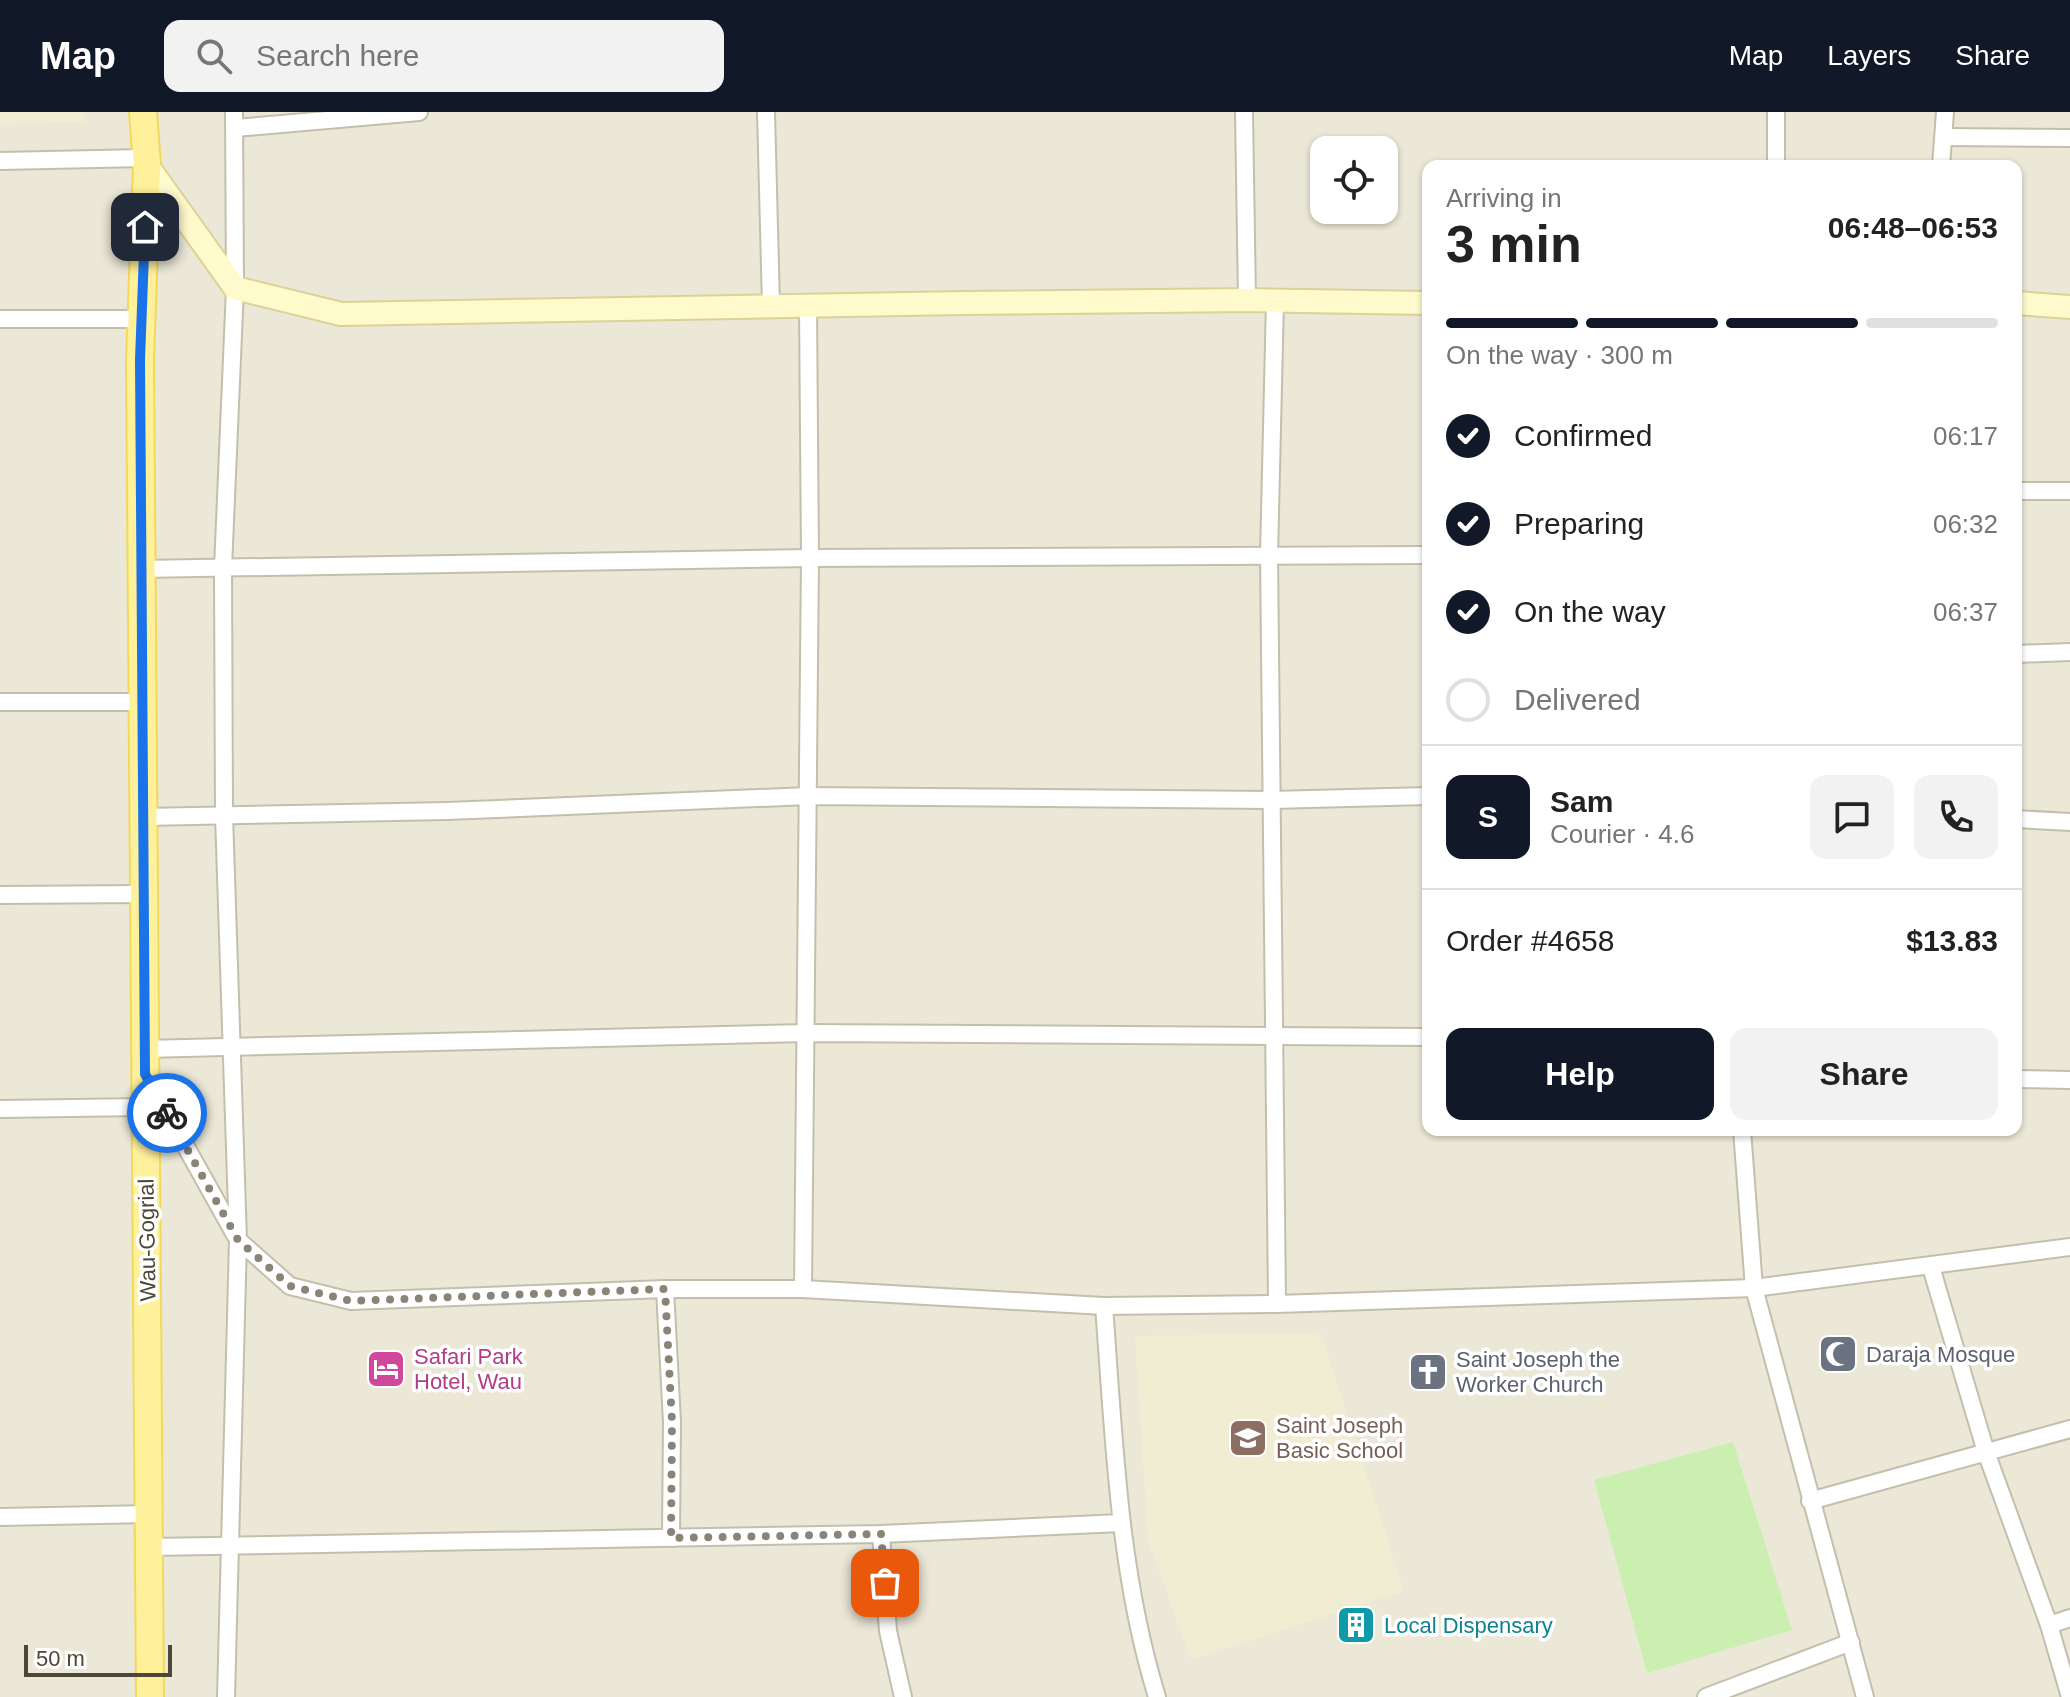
<!DOCTYPE html>
<meta charset="utf-8">
<style>
:root{--surface:#fff;--page:#f2f2f2;--text:#222;--muted:#767676;--line:#e0e0e0;--accent:#111827}
body{margin:0;font-family:Arial,sans-serif;background:var(--page);color:var(--text);height:100vh;display:flex;flex-direction:column;font-size:30px;white-space:nowrap}
*{box-sizing:border-box;margin:0}
p{font-size:26px;color:var(--muted)}
.icon{flex:none;width:44px;height:44px;fill:none;stroke:currentColor;stroke-width:2;stroke-linecap:round;stroke-linejoin:round}
.map{position:relative;flex:1;overflow:hidden}
.panel{position:absolute;left:1422px;top:48px;width:600px;height:976px;display:flex;flex-direction:column;background:var(--surface);border-radius:16px;box-shadow:0 2px 6px #0004}
.panel>*{flex:none}
.buttons{position:absolute;left:1310px;top:24px;display:grid;gap:16px}
.buttons a{display:grid;place-items:center;width:88px;height:88px;border-radius:16px;background:var(--surface);box-shadow:0 2px 6px #0004;font-size:40px}
.scale{position:absolute;left:24px;bottom:20px;width:148px;box-sizing:border-box;padding-left:8px;border:4px solid #4c4737;border-top:0;font-size:22px;line-height:28px;white-space:nowrap;color:#4c4737;-webkit-text-stroke:6px #fff;paint-order:stroke}
.pin{position:absolute;display:grid;place-items:center;width:68px;height:68px;color:#fff;margin:-34px;border-radius:16px;box-shadow:0 4px 12px #0006}
.courier{position:absolute;display:grid;place-items:center;width:80px;height:80px;margin:-40px;border:6px solid #1a73e8;border-radius:50%;background:#fff;color:#222;box-shadow:0 2px 10px #0007}
.overview em{font-style:normal;font-weight:700}
.overview div{display:flex;flex-direction:column-reverse}
.overview{display:flex;align-items:center;justify-content:space-between;height:136px;padding:0 24px}
h1{font-size:52px;font-weight:700;line-height:60px}
.bar{display:grid;grid-template-columns:repeat(4,1fr);gap:12px 8px;align-content:center;height:96px;padding:0 24px}
.bar i{height:10px;border-radius:6px;background:var(--line)}
.bar .current{background:var(--accent)}
.bar p{grid-column:span 4}
.line{display:flex;align-items:center;gap:20px;padding:0 24px;border-top:2px solid var(--line)}
.line div{flex:1}
.round{display:grid;place-items:center;flex:none;width:84px;height:84px;border-radius:16px;background:var(--page)}
ol{padding:0 24px;list-style:none}
li{display:flex;align-items:center;gap:24px;height:88px}
li p{margin-inline-start:auto}
li .icon{padding:8px;border-radius:50%;background:var(--accent);color:#fff;stroke-width:4}
li:last-child{color:var(--muted)}
li i{width:44px;height:44px;border:4px solid var(--line);border-radius:50%}
.cta{display:flex;gap:16px;margin-top:auto;padding:16px 24px}
.cta a{flex:1;height:92px;border-radius:16px;background:var(--accent);color:#fff;font-size:32px;font-weight:700;line-height:92px;text-align:center}
.cta a+a{background:var(--page);color:var(--text)}
header{display:flex;align-items:center;gap:48px;box-sizing:border-box;height:112px;padding:0 40px;background:var(--accent);color:#fff}
header strong{font-size:38px}
nav{display:flex;gap:44px;margin-inline-start:auto;font-size:28px}
.search{width:560px;height:72px;background:var(--page);display:flex;align-items:center;gap:20px;box-sizing:border-box;padding:0 28px;border-radius:16px;color:var(--muted);font-size:30px}
.map>svg:first-child{display:block}
.residential{fill:#ebe8d8;fill-rule:evenodd}
.education{fill:#f1edd3}
.green{fill:#caefb0}
.lines{fill:none;stroke-linecap:round;stroke-linejoin:round}
.street-casing{stroke:#c4bfac;stroke-width:20}
.secondary-casing{stroke:#dbd296;stroke-width:26}
.primary-casing{stroke:#f1d95e;stroke-width:30}
.street{stroke:#fff;stroke-width:16}
.secondary{stroke:#fffacc;stroke-width:22}
.primary{stroke:#fff09b;stroke-width:26}
.done{stroke:#888476;stroke-width:8;stroke-dasharray:0 14.4}
.route{stroke:#1a73e8;stroke-width:10}
.labels{text-anchor:middle;dominant-baseline:central;stroke-width:7;stroke-linejoin:round;paint-order:stroke}
.street-label{font-size:22px;fill:#4c4737;stroke:#fff}
.worship-label{font-size:22px;fill:#5b616d;stroke:#fff;text-anchor:start}
.hotel-label{font-size:22px;fill:#b23c85;stroke:#fff;text-anchor:start}
.education-label{font-size:22px;fill:#785e54;stroke:#fff;text-anchor:start}
.culture-label{font-size:22px;fill:#0d838f;stroke:#fff;text-anchor:start}
</style>
<header>
<strong>Map</strong>
<div class="search"><svg class="icon" aria-label="search" viewBox="0 0 24 24"><circle cx="10" cy="10" r="6"/><path d="M15 15l6 6"/></svg>Search here</div>
<nav><a>Map</a><a>Layers</a><a>Share</a></nav>
</header>
<div class="map">
<svg width="2070" height="1585" viewBox="0 0 2070 1585">
<rect width="100%" height="100%" fill="#f7f5ea"/>
<path class="residential" d="M 0,0 L 2070,0 L 2070,1585 L 0,1585 ZM 1324,38 L 1384,38 L 1384,98 L 1324,98 ZM 1428,54 L 2016,54 L 2016,1018 L 1428,1018 Z"/>
<g class="education">
<path d="M 0,0 L 85,0 L 84,10 L 0,12 Z"/>
<path d="M 1321,1221 L 1404,1479 L 1191,1548 L 1148,1428 L 1135,1224 Z"/>
</g>
<path class="green" d="M 1733,1330 L 1792,1518 L 1647,1561 L 1594,1368 Z"/>
<g class="lines">
<g class="street-casing">
<g id="street">
<path d="M 766,0 L 771,193"/>
<path d="M 1244,0 L 1247,188"/>
<path d="M 235,16 L 419,0"/>
<path d="M 1944,25 L 2070,26"/>
<path d="M 0,49 L 145,46"/>
<path d="M 1776,54 L 1776,0"/>
<path d="M 1941,54 L 1945,0"/>
<path d="M 1275,189 L 1269,443 L 1277,1192"/>
<path d="M 0,207 L 143,207"/>
<path d="M 2016,379 L 2070,379"/>
<path d="M 141,457 L 810,446 L 1428,443"/>
<path d="M 2016,542 L 2070,540"/>
<path d="M 0,590 L 142,590"/>
<path d="M 144,705 L 447,699 L 809,684 L 1271,688 L 1428,684"/>
<path d="M 2016,707 L 2070,710"/>
<path d="M 0,783 L 143,782"/>
<path d="M 145,937 L 808,921 L 1428,925"/>
<path d="M 148,967 L 238,1128 L 290,1174 L 351,1189 L 665,1177 L 803,1177 L 1104,1194 L 1277,1192 L 1754,1176 L 2070,1135"/>
<path d="M 2016,967 L 2070,968"/>
<path d="M 0,997 L 145,995"/>
<path d="M 1742,1018 L 1754,1176 L 1865,1585"/>
<path d="M 1931,1155 L 1986,1340 L 2049,1513 L 2070,1585"/>
<path d="M 665,1177 L 672,1310 L 671,1426"/>
<path d="M 803,1177 L 810,446 L 808,193"/>
<path d="M 1104,1194 C 1114,1325 1118,1459 1157,1585"/>
<path d="M 1810,1389 L 2070,1317"/>
<path d="M 0,1405 L 150,1402"/>
<path d="M 881,1422 L 888,1519 L 903,1585"/>
<path d="M 151,1435 L 881,1422 L 1121,1411"/>
<path d="M 2049,1513 L 2070,1506"/>
<path d="M 226,1585 L 238,1128 L 224,703 L 223,456 L 235,176 L 234,0"/>
<path d="M 1706,1585 L 1851,1530"/>
</g>
</g>
<g class="secondary-casing">
<g id="secondary">
<path d="M 147,53 L 235,176 L 341,202 L 963,191 L 1247,188 L 1428,191"/>
<path d="M 2016,191 L 2070,195"/>
</g>
</g>
<g class="primary-casing">
<path id="primary" d="M 143,0 L 147,53 L 140,248 L 150,1585"/>
</g>
<use href="#street" class="street"/>
<use href="#secondary" class="secondary"/>
<use href="#primary" class="primary"/>
</g>
<g class="lines">
<path class="done" d="M 167,1001 L 238,1128 L 290,1174 L 351,1189 L 665,1177 L 672,1310 L 671,1426 L 881,1422 L 885,1471"/>
<path class="route" d="M 145,115 L 140,248 L 145,962 L 167,1001"/>
</g>
<defs>
<g id="mosque-square" transform="scale(2)"><rect x="-9" y="-9" width="18" height="18" rx="4" fill="#6b7280" stroke="#fff"/><path d="M3.5-4.9A6 6 0 1 0 3.5 4.9A5 5 0 1 1 3.5-4.9Z" fill="#fff"/></g>
<g id="hotel-square" transform="scale(2)"><rect x="-9" y="-9" width="18" height="18" rx="4" fill="#d1479c" stroke="#fff"/><path d="M-6-4.5h1.5V1H6V5H4.5V3h-9V5H-6ZM-4 0a1.8 1.8 0 1 1 3.6 0ZM.5 0V-2.5h3Q6-2.5 6 0Z" fill="#fff"/></g>
<g id="church-square" transform="scale(2)"><rect x="-9" y="-9" width="18" height="18" rx="4" fill="#6b7280" stroke="#fff"/><path d="M-1.2-6h2.4v3.5h3.3v2.4h-3.3V6h-2.4V-.1h-3.3v-2.4h3.3Z" fill="#fff"/></g>
<g id="university-square" transform="scale(2)"><rect x="-9" y="-9" width="18" height="18" rx="4" fill="#8d6e63" stroke="#fff"/><path d="M0-5L7-2L0 1L-7-2ZM-4 1L0 2.5L4 1V4Q0 6-4 4Z" fill="#fff"/></g>
<g id="building-square" transform="scale(2)"><rect x="-9" y="-9" width="18" height="18" rx="4" fill="#0f9aa8" stroke="#fff"/><path d="M-4-6H4V6H1V3H-1V6H-4ZM-2.5-4.3h1.7v1.8h-1.7ZM.8-4.3h1.7v1.8H.8ZM-2.5-1h1.7V.8h-1.7ZM.8-1h1.7V.8H.8Z" fill="#fff"/></g>
</defs>
<g fill-rule="evenodd">
<use href="#mosque-square" x="1838" y="1242"/>
<use href="#hotel-square" x="386" y="1257"/>
<use href="#church-square" x="1428" y="1260"/>
<use href="#university-square" x="1248" y="1326"/>
<use href="#building-square" x="1356" y="1513"/>
</g>
<g class="labels">
<g class="street-label">
<text transform="translate(147 1128) rotate(-91)">Wau-Gogrial</text>
</g>
<g class="worship-label">
<text x="1866" y="1242">Daraja Mosque</text>
<text x="1456" y="1247">Saint Joseph the<tspan x="1456" dy="25">Worker Church</tspan></text>
</g>
<g class="hotel-label">
<text x="414" y="1244">Safari Park<tspan x="414" dy="25">Hotel, Wau</tspan></text>
</g>
<g class="education-label">
<text x="1276" y="1313">Saint Joseph<tspan x="1276" dy="25">Basic School</tspan></text>
</g>
<g class="culture-label">
<text x="1384" y="1513">Local Dispensary</text>
</g>
</g>
</svg>
<div class="buttons">
<a><svg class="icon" aria-label="locate" viewBox="0 0 24 24"><circle cx="12" cy="12" r="6"/><path d="M12 2v4M12 18v4M2 12h4M18 12h4"/></svg></a>
</div>
<div class="scale">50 m</div>
<div class="pin" style="left:885px;top:1471px;background:#ea580c"><svg class="icon" aria-label="bag" viewBox="0 0 24 24"><path d="M5 8h14l-1 12H6zM9 8a3 3 0 0 1 6 0"/></svg></div>
<div class="pin" style="left:145px;top:115px;background:#1f2937"><svg class="icon" aria-label="home" viewBox="0 0 24 24"><path d="M3 11l9-7 9 7M6 9v11h12V9"/></svg></div>
<div class="courier" style="left:167px;top:1001px"><svg class="icon" aria-label="bike" viewBox="0 0 24 24"><circle cx="6" cy="16" r="4"/><circle cx="18" cy="16" r="4"/><path d="M6 16l4-8h5l3 8M10 8l3 8H6M13 5h3"/></svg></div>
<section class="panel">
<div class="overview"><div><h1>3 min</h1><p>Arriving in</p></div><em>06:48–06:53</em></div>
<div class="bar"><i class="current"></i><i class="current"></i><i class="current"></i><i></i><p>On the way · 300 m</p></div>
<ol>
<li><svg class="icon" aria-label="check" viewBox="0 0 24 24"><path d="M5 12l5 5 9-10"/></svg>Confirmed<p>06:17</p></li>
<li><svg class="icon" aria-label="check" viewBox="0 0 24 24"><path d="M5 12l5 5 9-10"/></svg>Preparing<p>06:32</p></li>
<li><svg class="icon" aria-label="check" viewBox="0 0 24 24"><path d="M5 12l5 5 9-10"/></svg>On the way<p>06:37</p></li>
<li><i></i>Delivered</li>
</ol>
<div class="line" style="height:144px"><b class="round" style="background:var(--accent);color:#fff">S</b><div><b>Sam</b><p>Courier · 4.6</p></div><a class="round"><svg class="icon" aria-label="chat" viewBox="0 0 24 24"><path d="M4 5h16v11H9l-5 4z"/></svg></a><a class="round"><svg class="icon" aria-label="phone" viewBox="0 0 24 24"><path d="M5 4h4l2 5-3 2q2 4 5 5l2-3 5 2v4C11 20 4 13 5 4z"/></svg></a></div>
<div class="line" style="height:104px"><div>Order #4658</div><b>$13.83</b></div>
<div class="cta"><a>Help</a><a>Share</a></div>
</section>
</div>
